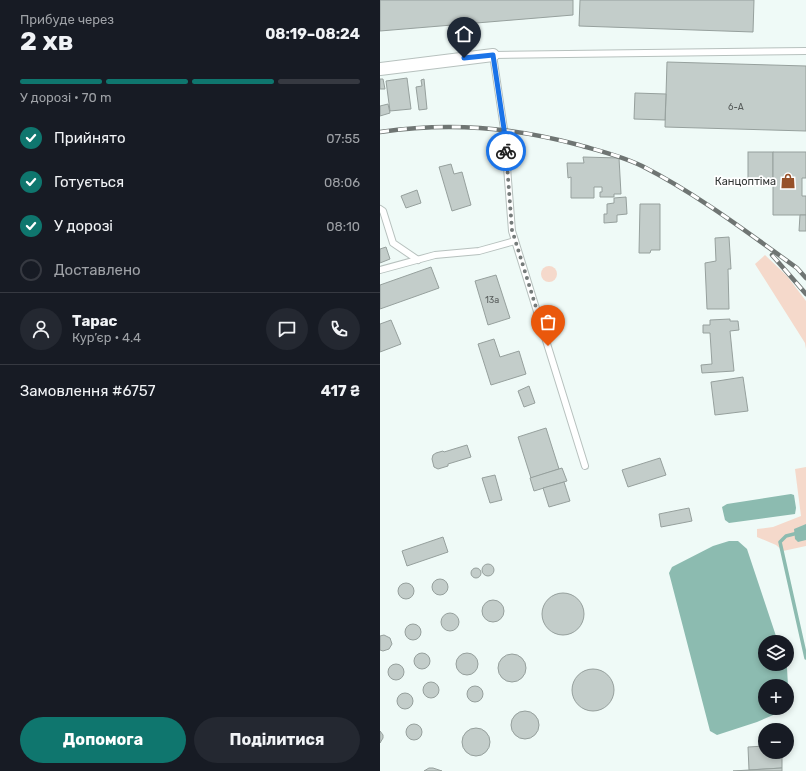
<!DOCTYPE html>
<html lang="uk">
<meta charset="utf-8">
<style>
:root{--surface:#171b24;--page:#242831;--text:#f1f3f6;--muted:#9ea1a6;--line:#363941;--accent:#0f766e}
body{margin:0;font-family:Rubik,sans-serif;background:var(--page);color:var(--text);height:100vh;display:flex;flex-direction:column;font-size:15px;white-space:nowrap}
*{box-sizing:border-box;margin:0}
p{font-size:13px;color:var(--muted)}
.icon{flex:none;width:22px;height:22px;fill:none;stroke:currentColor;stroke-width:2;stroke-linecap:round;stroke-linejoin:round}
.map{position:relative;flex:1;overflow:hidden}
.details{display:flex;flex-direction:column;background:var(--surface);width:380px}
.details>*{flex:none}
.controls{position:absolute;left:378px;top:635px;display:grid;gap:8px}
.controls a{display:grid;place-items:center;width:36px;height:36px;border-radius:50%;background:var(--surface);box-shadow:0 2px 6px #0003;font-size:20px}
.pin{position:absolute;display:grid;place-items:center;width:34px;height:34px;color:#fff;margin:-41px -17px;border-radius:50% 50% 50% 0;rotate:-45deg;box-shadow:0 0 4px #0007}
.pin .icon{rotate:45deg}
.courier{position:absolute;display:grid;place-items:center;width:40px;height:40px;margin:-20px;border:3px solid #1a73e8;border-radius:50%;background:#fff;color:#222;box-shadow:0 1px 5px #0007}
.summary em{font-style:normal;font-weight:700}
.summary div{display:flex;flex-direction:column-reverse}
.summary{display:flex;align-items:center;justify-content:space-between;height:68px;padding:0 20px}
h1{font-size:26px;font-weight:700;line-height:30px}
.bar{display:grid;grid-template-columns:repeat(4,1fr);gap:6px 4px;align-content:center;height:48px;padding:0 20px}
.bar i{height:5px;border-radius:3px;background:var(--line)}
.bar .on{background:var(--accent)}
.bar p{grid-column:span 4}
.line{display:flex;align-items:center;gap:10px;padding:0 20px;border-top:1px solid var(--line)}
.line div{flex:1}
.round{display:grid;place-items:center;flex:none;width:42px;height:42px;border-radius:21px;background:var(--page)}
ol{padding:0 20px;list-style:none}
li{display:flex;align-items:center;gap:12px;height:44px}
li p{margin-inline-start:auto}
li .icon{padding:4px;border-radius:50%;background:var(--accent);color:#fff;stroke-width:4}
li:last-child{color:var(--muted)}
li i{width:22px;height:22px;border:2px solid var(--line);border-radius:50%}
.button{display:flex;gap:8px;margin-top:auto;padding:8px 20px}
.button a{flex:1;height:46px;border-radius:24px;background:var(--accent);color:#fff;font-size:16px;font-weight:700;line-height:46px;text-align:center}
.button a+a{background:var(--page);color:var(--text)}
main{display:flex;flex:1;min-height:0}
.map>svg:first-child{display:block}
.green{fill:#f5d9cb}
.water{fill:#8cbbb0}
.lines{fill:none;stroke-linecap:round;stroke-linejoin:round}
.stream{stroke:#8cbbb0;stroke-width:3.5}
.building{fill:#c3cdca;stroke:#96a09d}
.service-casing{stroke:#b7c1be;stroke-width:8}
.minor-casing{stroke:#b7c1be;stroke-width:14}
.service{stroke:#fff;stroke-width:6}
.minor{stroke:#fff;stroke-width:12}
.rail-casing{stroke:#6f7573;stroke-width:4.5}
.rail{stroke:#fff;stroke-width:3;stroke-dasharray:9;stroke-linecap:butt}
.done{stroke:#757b7a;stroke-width:4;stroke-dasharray:0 7.2}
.route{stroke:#1a73e8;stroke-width:5}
.labels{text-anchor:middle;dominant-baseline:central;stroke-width:3.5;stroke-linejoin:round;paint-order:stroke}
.number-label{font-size:9px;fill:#575c5b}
.poi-label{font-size:11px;fill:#333736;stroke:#fff;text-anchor:end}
</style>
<main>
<section class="details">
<div class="summary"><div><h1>2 хв</h1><p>Прибуде через</p></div><em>08:19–08:24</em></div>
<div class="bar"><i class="on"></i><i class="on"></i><i class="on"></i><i></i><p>У дорозі · 70 m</p></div>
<ol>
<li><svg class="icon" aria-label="check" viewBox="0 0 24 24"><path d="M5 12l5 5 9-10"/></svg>Прийнято<p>07:55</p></li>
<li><svg class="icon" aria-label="check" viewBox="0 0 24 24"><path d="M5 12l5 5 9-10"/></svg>Готується<p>08:06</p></li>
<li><svg class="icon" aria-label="check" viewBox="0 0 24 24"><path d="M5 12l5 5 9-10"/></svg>У дорозі<p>08:10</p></li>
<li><i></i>Доставлено</li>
</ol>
<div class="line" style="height:72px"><a class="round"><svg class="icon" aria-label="person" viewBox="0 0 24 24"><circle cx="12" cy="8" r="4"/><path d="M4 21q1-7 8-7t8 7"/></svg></a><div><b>Тарас</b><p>Кур’єр · 4.4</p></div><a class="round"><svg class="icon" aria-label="chat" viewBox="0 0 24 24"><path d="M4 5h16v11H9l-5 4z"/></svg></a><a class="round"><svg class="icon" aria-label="phone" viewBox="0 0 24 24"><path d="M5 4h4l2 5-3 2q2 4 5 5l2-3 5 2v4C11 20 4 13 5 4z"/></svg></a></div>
<div class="line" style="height:52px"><div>Замовлення #6757</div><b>417 ₴</b></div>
<div class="button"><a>Допомога</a><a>Поділитися</a></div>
</section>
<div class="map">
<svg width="426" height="771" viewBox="0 0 426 771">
<rect width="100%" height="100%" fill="#effaf7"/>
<g class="green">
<path d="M 385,255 L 407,276 L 426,301 L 426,349 L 425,343 L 375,264 Z"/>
<circle cx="169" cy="274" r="8"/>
<path d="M 426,467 L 426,546 L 403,551 L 396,545 L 377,537 L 377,529 L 393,527 L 421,516 L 415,469 Z"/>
</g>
<g class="water">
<path d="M 411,494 L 414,495 L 416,508 L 415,514 L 349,523 L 345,520 L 342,507 L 347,504 Z"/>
<path d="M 426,524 L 426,540 L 418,542 L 415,539 L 414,529 Z"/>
<path d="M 349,541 L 358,541 L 367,549 L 398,642 L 385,642 L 385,664 L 406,664 L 407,668 L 409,703 L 407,706 L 407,686 L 385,686 L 385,708 L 406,708 L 405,710 L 377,722 L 337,735 L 330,731 L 289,573 L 292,567 L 333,546 Z"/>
</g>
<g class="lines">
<path class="stream" d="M 426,531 L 406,536 L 400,542 L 426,658"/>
</g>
<g class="building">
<path d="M 0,0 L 193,0 L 193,15 L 0,31 Z"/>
<path d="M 200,0 L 374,0 L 373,32 L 199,26 Z"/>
<path d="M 287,62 L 426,66 L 426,131 L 285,127 Z"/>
<path d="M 27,78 L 31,109 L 10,111 L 6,81 Z"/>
<path d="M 0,79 L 3,79 L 5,89 L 0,89 Z"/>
<path d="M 44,79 L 47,109 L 39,110 L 36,87 L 42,86 L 41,80 Z"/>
<path d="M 255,93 L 286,94 L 285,120 L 254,119 Z"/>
<path d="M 8,104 L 10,113 L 0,116 L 0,106 Z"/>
<rect x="368" y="152" width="25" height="33"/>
<path d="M 393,152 L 426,152 L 426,178 L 422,178 L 422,196 L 426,196 L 426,215 L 393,215 Z"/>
<path d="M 203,157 L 239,158 L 241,194 L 234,194 L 234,197 L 220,197 L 220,192 L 222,192 L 222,187 L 214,187 L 214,198 L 191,198 L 191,177 L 188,178 L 187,163 L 204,163 Z"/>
<path d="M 71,164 L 74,174 L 82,172 L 91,205 L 72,211 L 59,167 Z"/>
<path d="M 37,190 L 41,203 L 26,208 L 21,196 Z"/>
<path d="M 246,197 L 247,214 L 237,215 L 237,222 L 224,223 L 224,214 L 227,214 L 227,204 L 234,203 L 234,198 Z"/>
<path d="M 260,204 L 280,204 L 280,250 L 271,250 L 270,253 L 259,253 Z"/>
<path d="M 420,215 L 426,215 L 426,231 L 419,231 Z"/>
<path d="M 349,237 L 351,269 L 348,269 L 349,309 L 327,309 L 325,263 L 336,261 L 335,238 Z"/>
<path d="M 6,247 L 10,259 L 0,263 L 0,249 Z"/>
<path d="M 51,267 L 59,288 L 0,309 L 0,285 Z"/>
<path d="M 116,275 L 130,318 L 108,325 L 95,281 Z"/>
<path d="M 350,319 L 350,321 L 358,321 L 359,330 L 350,331 L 354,371 L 322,373 L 321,365 L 332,364 L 330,333 L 323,333 L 323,325 L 330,325 L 330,320 Z"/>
<path d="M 11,320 L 21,344 L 0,352 L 0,324 Z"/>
<path d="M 114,339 L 120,357 L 139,351 L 146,374 L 111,385 L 98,344 Z"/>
<path d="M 363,377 L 368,411 L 335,415 L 331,382 Z"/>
<path d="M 149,386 L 155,403 L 144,407 L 138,391 Z"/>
<path d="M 166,428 L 179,469 L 151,478 L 138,437 Z"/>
<path d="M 87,445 L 91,457 L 68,464 L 68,466 L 58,469 L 54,467 L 52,459 L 53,455 L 56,453 L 63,451 L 64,452 Z"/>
<path d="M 280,458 L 286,475 L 248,487 L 242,470 Z"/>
<path d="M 182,468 L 187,481 L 154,491 L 150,478 Z"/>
<path d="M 115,475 L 122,500 L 110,503 L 102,478 Z"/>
<path d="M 184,482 L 190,501 L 169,507 L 163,488 Z"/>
<path d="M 309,508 L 312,521 L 281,527 L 279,514 Z"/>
<path d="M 63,537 L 68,552 L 27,566 L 22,551 Z"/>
<circle cx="108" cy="570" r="6"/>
<circle cx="96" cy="573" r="5"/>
<circle cx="60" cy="587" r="8"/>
<circle cx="26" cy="591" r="8"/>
<circle cx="183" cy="614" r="21"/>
<circle cx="113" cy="611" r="11"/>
<circle cx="70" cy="622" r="9"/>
<circle cx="33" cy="632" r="8"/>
<path d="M 4,635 L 10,638 L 12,644 L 9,649 L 3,651 L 0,650 L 0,636 Z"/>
<circle cx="87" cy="664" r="11"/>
<circle cx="42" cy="661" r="8"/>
<circle cx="132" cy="668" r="14"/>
<circle cx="16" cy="672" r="8"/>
<circle cx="213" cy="690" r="21"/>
<circle cx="51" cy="690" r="8"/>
<circle cx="95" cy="694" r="8"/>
<circle cx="25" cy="701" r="8"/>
<circle cx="145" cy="725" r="14"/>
<circle cx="34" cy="732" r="8"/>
<circle cx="96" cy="742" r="14"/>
<path d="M 0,731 L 3,735 L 3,738 L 0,743 Z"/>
<path d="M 385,746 L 385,752 L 402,752 L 402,768 L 369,770 L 368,747 Z"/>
<path d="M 49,768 L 53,768 L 62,771 L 44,771 Z"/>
<path d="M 402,768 L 402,771 L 353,771 L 369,770 Z"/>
</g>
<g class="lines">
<g class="service-casing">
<g id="service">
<path d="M 0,209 L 3,211 L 13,243 L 38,260"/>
<path d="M 0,270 L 55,255 L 99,251 L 135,241"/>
<path d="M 205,466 L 132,231 L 124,129 L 113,55 L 426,51"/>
</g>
</g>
<g class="minor-casing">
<path id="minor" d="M 0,69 L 113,55"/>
</g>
<use href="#service" class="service"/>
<use href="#minor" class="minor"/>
<g class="rail-casing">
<g id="rail">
<path d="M 0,132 C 69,122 131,127 199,145 C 220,151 242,156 262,166 C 317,194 367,232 417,268 L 426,278"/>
<path d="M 392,255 L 426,294"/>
</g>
</g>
<use href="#rail" class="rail"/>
</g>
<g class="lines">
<path class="done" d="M 126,151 L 132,230 L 168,346"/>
<path class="route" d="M 84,58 L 113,55 L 124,129 L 126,151"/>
</g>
<defs>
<g id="shop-bare" transform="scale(1.2)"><path d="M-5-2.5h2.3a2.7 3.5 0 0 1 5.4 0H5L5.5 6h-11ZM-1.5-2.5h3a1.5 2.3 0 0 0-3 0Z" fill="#965029" stroke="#fff" stroke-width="2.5" paint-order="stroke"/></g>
</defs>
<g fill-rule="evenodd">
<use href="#shop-bare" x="408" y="181"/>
</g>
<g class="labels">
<g class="number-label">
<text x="356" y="107">6-А</text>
<text x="112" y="300">13а</text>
</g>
<g class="poi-label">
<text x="396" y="181">Канцоптіма</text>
</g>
</g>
</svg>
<div class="controls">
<a><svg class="icon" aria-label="layers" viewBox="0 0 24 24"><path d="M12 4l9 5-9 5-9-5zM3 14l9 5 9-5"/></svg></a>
<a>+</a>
<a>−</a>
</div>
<div class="pin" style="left:168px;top:346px;background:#ea580c"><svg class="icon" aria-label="bag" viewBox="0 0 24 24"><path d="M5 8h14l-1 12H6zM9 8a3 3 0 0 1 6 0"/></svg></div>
<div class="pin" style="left:84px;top:58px;background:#1f2937"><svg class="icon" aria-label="home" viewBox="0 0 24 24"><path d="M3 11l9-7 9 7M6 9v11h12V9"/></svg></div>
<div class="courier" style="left:126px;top:151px"><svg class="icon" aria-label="bike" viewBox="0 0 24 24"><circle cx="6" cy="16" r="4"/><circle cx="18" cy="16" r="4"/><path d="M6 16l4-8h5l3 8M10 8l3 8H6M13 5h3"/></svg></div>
</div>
</main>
